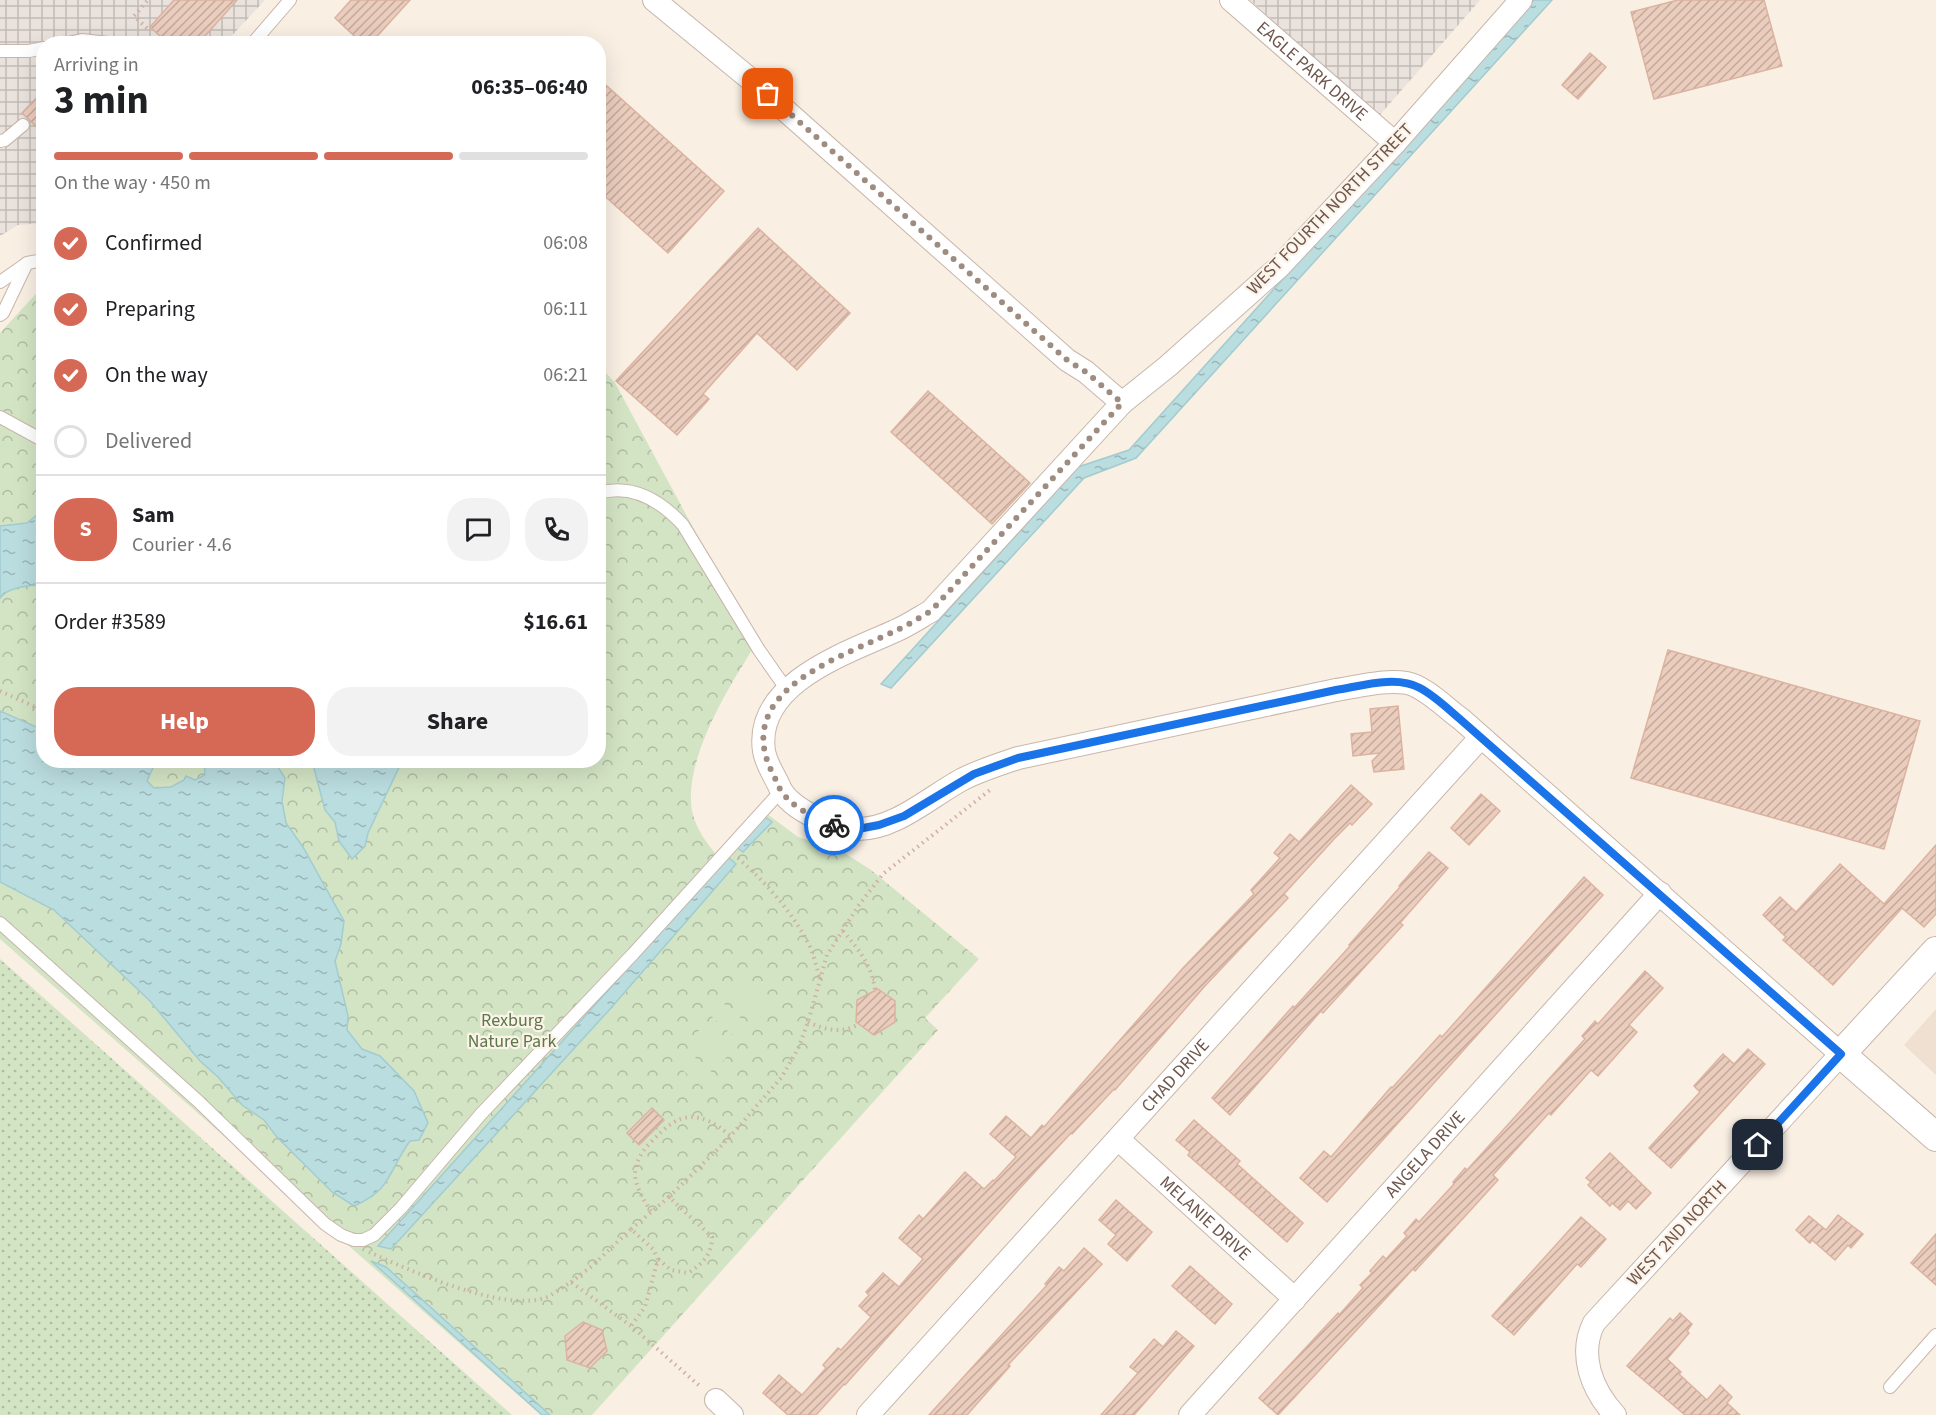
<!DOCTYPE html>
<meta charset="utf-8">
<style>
:root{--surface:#fff;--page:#f2f2f2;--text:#202124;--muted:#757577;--line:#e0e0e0;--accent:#d56956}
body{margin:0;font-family:"Source Sans 3",sans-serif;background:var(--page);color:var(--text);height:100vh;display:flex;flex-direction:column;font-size:22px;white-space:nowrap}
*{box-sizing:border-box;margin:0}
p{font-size:20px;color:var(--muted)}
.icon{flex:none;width:33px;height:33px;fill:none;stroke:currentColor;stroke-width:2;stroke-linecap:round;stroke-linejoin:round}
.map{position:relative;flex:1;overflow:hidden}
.sheet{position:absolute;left:36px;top:36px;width:570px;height:732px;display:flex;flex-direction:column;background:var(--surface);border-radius:24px;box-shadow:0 6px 24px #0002}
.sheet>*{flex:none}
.pin{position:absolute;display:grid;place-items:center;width:51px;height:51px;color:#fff;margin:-26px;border-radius:12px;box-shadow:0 3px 9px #0006}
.courier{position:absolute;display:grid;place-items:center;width:60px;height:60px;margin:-30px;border:4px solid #1a73e8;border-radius:50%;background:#fff;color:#222;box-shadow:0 2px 8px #0007}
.head em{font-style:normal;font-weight:700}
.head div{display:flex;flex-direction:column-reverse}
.head{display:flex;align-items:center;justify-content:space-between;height:102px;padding:0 18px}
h1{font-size:39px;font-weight:700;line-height:45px}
.bar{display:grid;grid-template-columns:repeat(4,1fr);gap:9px 6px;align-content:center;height:72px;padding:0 18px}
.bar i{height:8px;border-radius:4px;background:var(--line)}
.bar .selected{background:var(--accent)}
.bar p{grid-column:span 4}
.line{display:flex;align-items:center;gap:15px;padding:0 18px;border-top:2px solid var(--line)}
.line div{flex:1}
.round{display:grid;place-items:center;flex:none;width:63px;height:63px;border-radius:24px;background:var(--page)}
ol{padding:0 18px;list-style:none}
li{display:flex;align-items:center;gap:18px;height:66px}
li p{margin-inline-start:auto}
li .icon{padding:6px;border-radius:50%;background:var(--accent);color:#fff;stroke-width:4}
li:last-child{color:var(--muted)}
li i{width:33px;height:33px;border:3px solid var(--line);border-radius:50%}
.action{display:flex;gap:12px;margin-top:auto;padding:12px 18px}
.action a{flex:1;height:69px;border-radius:24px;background:var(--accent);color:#fff;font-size:24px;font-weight:700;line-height:69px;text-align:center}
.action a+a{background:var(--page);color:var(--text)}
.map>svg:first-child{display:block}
.residential{fill:#f0e0d2}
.industrial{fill:url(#industrial-grid)}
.grass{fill:url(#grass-dots)}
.forest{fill:url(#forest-crowns)}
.pitch{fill:#d3e4c4}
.water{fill:url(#water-ripples);stroke:#a2ccd0;stroke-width:1.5}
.building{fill:url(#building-hatch);stroke:#dcb3a0;stroke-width:1.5}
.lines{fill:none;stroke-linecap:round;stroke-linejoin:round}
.service-casing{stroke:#c8b6ab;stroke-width:14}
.minor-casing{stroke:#c8b6ab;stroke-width:24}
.tertiary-casing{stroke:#c8b6ab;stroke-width:30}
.path{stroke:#cfb0a2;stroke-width:4;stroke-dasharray:1.5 4.5;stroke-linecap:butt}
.service{stroke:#fff;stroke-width:12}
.minor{stroke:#fff;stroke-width:22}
.tertiary{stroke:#fff;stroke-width:28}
.done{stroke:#9f8c81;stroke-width:6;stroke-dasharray:0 10.8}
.route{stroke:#1a73e8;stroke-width:8}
.labels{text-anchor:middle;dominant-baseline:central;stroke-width:4.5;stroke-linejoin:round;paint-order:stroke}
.street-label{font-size:18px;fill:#6e564c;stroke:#fcf3e9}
.park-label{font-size:18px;fill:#5a7849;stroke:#fcf3e9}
</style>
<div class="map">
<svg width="1936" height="1415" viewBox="0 0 1936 1415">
<defs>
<pattern id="industrial-grid" width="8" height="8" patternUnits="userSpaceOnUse" patternTransform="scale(1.5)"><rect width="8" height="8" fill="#e9e2dd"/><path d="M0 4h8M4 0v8" fill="none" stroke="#c1bab5"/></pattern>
<pattern id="grass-dots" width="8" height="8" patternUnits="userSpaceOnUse" patternTransform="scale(1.5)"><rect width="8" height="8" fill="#d3e4c4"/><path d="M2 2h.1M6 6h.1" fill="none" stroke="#afbca1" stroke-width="1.8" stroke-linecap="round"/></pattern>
<pattern id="forest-crowns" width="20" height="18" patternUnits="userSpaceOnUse" patternTransform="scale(1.5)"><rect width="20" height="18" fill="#d3e4c4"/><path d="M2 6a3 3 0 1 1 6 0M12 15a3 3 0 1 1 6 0" fill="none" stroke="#afbca1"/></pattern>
<pattern id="water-ripples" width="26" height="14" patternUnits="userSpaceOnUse" patternTransform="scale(1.5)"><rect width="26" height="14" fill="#badde0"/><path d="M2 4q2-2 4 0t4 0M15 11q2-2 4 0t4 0" fill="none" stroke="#9bb6b8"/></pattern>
<pattern id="building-hatch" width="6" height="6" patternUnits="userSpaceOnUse" patternTransform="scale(1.5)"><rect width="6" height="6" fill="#ebcdbe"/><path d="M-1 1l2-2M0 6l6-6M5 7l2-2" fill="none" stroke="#c3a99d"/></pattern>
</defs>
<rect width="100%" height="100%" fill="#f9efe3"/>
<path class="residential" d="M 1936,1009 L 1936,1075 L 1904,1045 Z"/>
<g class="industrial">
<path d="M 0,0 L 265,0 L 225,43 L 44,44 L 43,223 L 18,225 L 0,236 Z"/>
<path d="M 1250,0 L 1480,0 L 1379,116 Z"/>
</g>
<path class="grass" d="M 0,959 L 512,1415 L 0,1415 Z"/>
<path class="forest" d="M 43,286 L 44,760 L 598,760 L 599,365 L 615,383 L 756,644 C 729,686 683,760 692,811 C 696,830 708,845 720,859 L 763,811 L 798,837 L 840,850 L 871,870 L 979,959 L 925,1018 L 938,1030 L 592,1415 L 541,1415 L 0,939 L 0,333 Z"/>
<g class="pitch">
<path d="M 742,981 L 771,1006 L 760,1019 L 731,994 Z"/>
<path d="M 723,1003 L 752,1028 L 740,1042 L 711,1016 Z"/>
<path d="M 703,1025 L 732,1050 L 721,1064 L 692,1039 Z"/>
<path d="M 684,1048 L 713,1073 L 701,1086 L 672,1061 Z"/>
</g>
<g class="water">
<path d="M 1534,0 L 1552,0 L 1136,458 L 1084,478 L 891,688 L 881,684 L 1078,467 L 1129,450 Z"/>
<path d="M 43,510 L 43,589 L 40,585 C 27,586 8,587 0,598 L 0,526 L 27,523 Z"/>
<path d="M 0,711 L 43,730 L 44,760 L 156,761 L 147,781 L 154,788 L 171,787 L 184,780 L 186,776 L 195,780 L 205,775 L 204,761 L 274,761 L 285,778 L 282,801 L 286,823 L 303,847 L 344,921 L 341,944 L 335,961 L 348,1016 L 347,1030 L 362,1049 L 380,1056 L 414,1091 L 428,1123 L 419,1140 L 410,1141 C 388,1171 392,1190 354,1206 L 332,1192 L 276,1136 L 264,1120 L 242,1105 L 218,1077 L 200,1061 L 150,1001 L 54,910 L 0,882 Z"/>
<path d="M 312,761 L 402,761 L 368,833 L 365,846 L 352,859 L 339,841 L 335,822 L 325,810 Z"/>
<path d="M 765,817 L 772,822 L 743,852 L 736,847 Z"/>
<path d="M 728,857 L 736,864 L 611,1008 L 391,1249 L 378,1246 Z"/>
<path d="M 371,1261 L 386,1267 L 550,1415 L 542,1415 Z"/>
</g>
<g class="building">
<path d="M 174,0 L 237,0 L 198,44 L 169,44 L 150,27 Z"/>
<path d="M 351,0 L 410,0 L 370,44 L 363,44 L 335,18 Z"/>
<path d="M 1678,0 L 1764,0 L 1782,66 L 1654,99 L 1631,12 Z"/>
<path d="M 1590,53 L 1606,67 L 1578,99 L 1562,85 Z"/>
<path d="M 598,78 L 724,191 L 668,253 L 598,190 Z"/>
<path d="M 44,90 L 44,134 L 22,113 Z"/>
<path d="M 758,228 L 850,313 L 797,370 L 757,333 L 703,394 L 709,399 L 677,435 L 616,381 Z"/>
<path d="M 928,391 L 1030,483 L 992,524 L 891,432 Z"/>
<path d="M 1668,650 L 1920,721 L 1884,849 L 1631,778 Z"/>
<path d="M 1398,706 L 1404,769 L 1374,772 L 1372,761 L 1380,753 L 1353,756 L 1351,734 L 1372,732 L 1370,709 Z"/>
<path d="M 1351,785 L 1372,804 L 1352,825 L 1350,823 L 1335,838 L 1284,894 L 1288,898 L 1204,987 L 1115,1090 L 1114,1089 L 1072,1134 L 1071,1133 L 1021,1187 L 845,1385 L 844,1384 L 816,1415 L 788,1415 L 763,1393 L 779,1375 L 802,1395 L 826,1368 L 823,1365 L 838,1348 L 841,1350 L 871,1317 L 859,1306 L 869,1295 L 866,1292 L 883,1273 L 899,1287 L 923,1259 L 899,1238 L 919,1215 L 923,1219 L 965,1172 L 984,1189 L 993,1180 L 994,1181 L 1016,1157 L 990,1134 L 1006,1116 L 1031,1138 L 1042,1125 L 1044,1127 L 1183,968 L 1254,894 L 1251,890 L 1280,858 L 1274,853 L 1290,834 L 1299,842 Z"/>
<path d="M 1481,794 L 1500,811 L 1469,845 L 1451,828 Z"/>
<path d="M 1936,845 L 1936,914 L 1924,927 L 1902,908 L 1833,985 L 1783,940 L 1786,937 L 1763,915 L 1780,897 L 1796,912 L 1840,864 L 1884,904 Z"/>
<path d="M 1429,852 L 1448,868 L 1400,923 L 1403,925 L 1323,1013 L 1321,1011 L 1230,1115 L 1212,1098 L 1293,1006 L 1294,1008 L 1350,946 L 1349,945 L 1400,887 L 1399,886 Z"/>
<path d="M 1584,877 L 1603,895 L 1327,1202 L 1300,1178 L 1324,1151 L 1331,1157 L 1391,1087 L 1392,1088 L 1440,1035 L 1442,1037 Z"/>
<path d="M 1645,971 L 1663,988 L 1629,1025 L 1637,1032 L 1598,1076 L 1591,1070 L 1551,1115 L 1549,1113 L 1493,1175 L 1498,1180 L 1415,1271 L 1413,1269 L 1278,1415 L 1259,1398 L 1338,1313 L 1339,1315 L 1363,1288 L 1360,1285 L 1372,1273 L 1370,1271 L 1383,1256 L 1386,1259 L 1407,1236 L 1404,1233 L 1416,1219 L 1419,1222 L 1454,1184 L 1453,1182 L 1465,1168 L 1467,1170 L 1585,1039 L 1582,1036 L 1595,1021 L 1598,1024 Z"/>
<path d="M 878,989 L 895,1001 L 895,1022 L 874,1035 L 856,1022 L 857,1000 Z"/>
<path d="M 1748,1049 L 1765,1064 L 1671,1168 L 1649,1148 L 1700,1092 L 1694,1086 L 1723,1054 L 1734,1064 Z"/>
<path d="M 652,1108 L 664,1120 L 639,1145 L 627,1133 Z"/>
<path d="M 1194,1120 L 1240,1161 L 1237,1164 L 1303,1223 L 1287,1242 L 1188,1155 L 1190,1152 L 1176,1140 Z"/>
<path d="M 1610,1153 L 1651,1193 L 1636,1209 L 1628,1201 L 1620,1210 L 1612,1203 L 1610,1206 L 1588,1185 L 1591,1182 L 1586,1178 Z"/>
<path d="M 1116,1200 L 1152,1232 L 1127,1261 L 1108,1244 L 1116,1235 L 1099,1220 Z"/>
<path d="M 1838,1215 L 1863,1234 L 1851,1248 L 1848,1245 L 1835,1260 L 1812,1240 L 1810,1243 L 1796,1230 L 1809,1216 L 1826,1230 Z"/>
<path d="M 1581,1217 L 1606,1239 L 1581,1267 L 1577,1264 L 1514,1335 L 1492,1316 Z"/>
<path d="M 1936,1234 L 1936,1285 L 1911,1263 Z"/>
<path d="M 1084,1248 L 1102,1264 L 1008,1365 L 1010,1366 L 967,1415 L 929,1415 L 1047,1285 L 1045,1284 L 1059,1267 L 1064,1271 Z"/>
<path d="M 1190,1266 L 1232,1304 L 1215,1324 L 1172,1286 Z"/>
<path d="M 1680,1313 L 1692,1324 L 1687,1331 L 1689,1333 L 1667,1359 L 1681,1372 L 1679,1374 L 1707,1400 L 1720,1385 L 1732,1397 L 1727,1403 L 1740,1415 L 1685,1415 L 1627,1366 L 1670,1318 L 1673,1321 Z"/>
<path d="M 583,1322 L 602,1330 L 607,1351 L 590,1368 L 567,1360 L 565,1336 Z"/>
<path d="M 1176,1331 L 1194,1346 L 1134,1415 L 1101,1415 L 1138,1373 L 1130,1367 L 1154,1339 L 1163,1347 Z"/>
</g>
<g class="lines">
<g class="service-casing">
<g id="service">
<path d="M 63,44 L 82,40 L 117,44"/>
<path d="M 252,44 L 290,0"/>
<path d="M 0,51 L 29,51 L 44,48"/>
<path d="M 0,141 L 5,140 L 23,125"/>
<path d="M 0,282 L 26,264"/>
<path d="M 0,315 L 3,313 L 27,263 L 44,260"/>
<path d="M 0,417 L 44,441"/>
<path d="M 598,493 C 633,483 661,501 683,525 L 759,650 L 787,690"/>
<path d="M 0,923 L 199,1102 L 325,1224 L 341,1235 L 354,1240 L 363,1240 L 374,1235 L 401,1208 L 481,1114 L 633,954 L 781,791"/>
<path d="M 1890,1387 L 1936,1335"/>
</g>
</g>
<g class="minor-casing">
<g id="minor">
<path d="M 654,0 L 750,79 L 1067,360 L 1086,372 L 1122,403"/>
<path id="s1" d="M 1231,0 L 1395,143"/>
<path d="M 1521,0 L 1395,143 L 1279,267 L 1168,366 L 1122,403 L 931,611 C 919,618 907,626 895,631 C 847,653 754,683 764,751 C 766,764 775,776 780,788 C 790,809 835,830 858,829 C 896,829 931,796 963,779 C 981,770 1000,764 1018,758 L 1336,690 C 1358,687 1384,679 1407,683 C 1424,686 1447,709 1461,719 L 1841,1054 L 1594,1323 C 1578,1355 1592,1390 1615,1415"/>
<path id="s2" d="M 1118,1139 L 1295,1299"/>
<path d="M 716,1400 L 732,1415"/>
<path id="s3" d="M 868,1415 L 1481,737"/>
<path id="s4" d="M 1190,1415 L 1660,893"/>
</g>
</g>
<g class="tertiary-casing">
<path id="tertiary" d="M 1936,951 L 1841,1054 L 1936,1137"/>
</g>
<g class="path">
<path d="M 187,0 L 189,0"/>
<path d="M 147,28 L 134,16 L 148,0"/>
<path d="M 0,691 L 44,711"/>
<path d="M 738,858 C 765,882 791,910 808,943 C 814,954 816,967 820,978"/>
<path d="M 843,931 C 858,949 872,965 875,990"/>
<path d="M 808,1022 C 825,1030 842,1034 859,1024"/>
<path d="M 669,1197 L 727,1140 L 781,1078 L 798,1049 L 808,1022 L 827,955 L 859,905 L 883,874 L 990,790"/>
<path d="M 651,1211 C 644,1201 635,1186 635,1173 C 636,1160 643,1150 652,1141 C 680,1111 698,1109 731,1136"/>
<path d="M 631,1229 L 669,1197 L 712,1237 C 712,1255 702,1264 688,1273 L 671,1270 L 658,1259"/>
<path d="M 369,1252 C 409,1270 505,1314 547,1297 C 555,1293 563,1287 571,1282 L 631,1326 L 702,1388"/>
<path d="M 571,1282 L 592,1266 L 631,1229 L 653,1249 L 658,1259 L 645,1307 L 631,1326"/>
</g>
<use href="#service" class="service"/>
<use href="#minor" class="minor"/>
<use href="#tertiary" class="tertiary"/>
</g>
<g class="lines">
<path class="done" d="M 768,94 L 1067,360 L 1086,372 L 1122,403 L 931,611 C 920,617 910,624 899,629 C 846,656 733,688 771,770 C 775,777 777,784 781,791 C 792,807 816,819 834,825"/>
<path class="route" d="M 834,825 L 858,829 L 879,825 L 904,816 L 974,774 L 1018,758 L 1336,690 C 1361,686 1396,675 1420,688 C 1435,696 1448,709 1461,720 L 1841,1054 L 1758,1145"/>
</g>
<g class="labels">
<g class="street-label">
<text stroke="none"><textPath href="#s1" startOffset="108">EAGLE PARK DRIVE</textPath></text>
<text transform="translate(1330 209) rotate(-46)">WEST FOURTH NORTH STREET</text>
<text stroke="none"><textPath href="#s3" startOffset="458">CHAD DRIVE</textPath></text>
<text stroke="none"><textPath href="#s4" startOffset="351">ANGELA DRIVE</textPath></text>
<text stroke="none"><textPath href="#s2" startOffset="118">MELANIE DRIVE</textPath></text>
<text transform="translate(1677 1233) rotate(-47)">WEST 2ND NORTH</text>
</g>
<g class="park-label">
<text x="512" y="1020">Rexburg<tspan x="512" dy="21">Nature Park</tspan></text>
</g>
</g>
</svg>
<div class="pin" style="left:768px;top:94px;background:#ea580c"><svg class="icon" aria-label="bag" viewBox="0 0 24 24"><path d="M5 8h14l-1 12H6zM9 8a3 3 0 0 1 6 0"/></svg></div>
<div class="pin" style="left:1758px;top:1145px;background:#1f2937"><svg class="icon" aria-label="home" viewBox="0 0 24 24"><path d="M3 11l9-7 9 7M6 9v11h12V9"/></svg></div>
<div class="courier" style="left:834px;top:825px"><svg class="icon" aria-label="bike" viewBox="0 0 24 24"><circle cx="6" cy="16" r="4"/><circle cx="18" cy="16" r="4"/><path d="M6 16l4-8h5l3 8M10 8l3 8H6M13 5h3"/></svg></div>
<section class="sheet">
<div class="head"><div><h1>3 min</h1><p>Arriving in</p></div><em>06:35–06:40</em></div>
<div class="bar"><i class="selected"></i><i class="selected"></i><i class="selected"></i><i></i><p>On the way · 450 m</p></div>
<ol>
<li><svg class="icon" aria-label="check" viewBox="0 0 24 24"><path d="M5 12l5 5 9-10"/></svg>Confirmed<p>06:08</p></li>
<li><svg class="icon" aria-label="check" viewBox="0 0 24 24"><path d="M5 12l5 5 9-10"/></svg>Preparing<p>06:11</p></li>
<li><svg class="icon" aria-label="check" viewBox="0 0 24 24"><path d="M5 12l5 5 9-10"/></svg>On the way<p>06:21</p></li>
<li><i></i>Delivered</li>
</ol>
<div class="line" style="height:108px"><b class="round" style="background:var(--accent);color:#fff">S</b><div><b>Sam</b><p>Courier · 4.6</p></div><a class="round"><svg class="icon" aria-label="chat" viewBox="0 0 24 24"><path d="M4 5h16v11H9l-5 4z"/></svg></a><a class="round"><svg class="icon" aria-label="phone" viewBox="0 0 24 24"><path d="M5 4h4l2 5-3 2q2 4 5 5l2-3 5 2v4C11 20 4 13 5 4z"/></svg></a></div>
<div class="line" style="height:78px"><div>Order #3589</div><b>$16.61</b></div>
<div class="action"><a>Help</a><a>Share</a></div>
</section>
</div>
